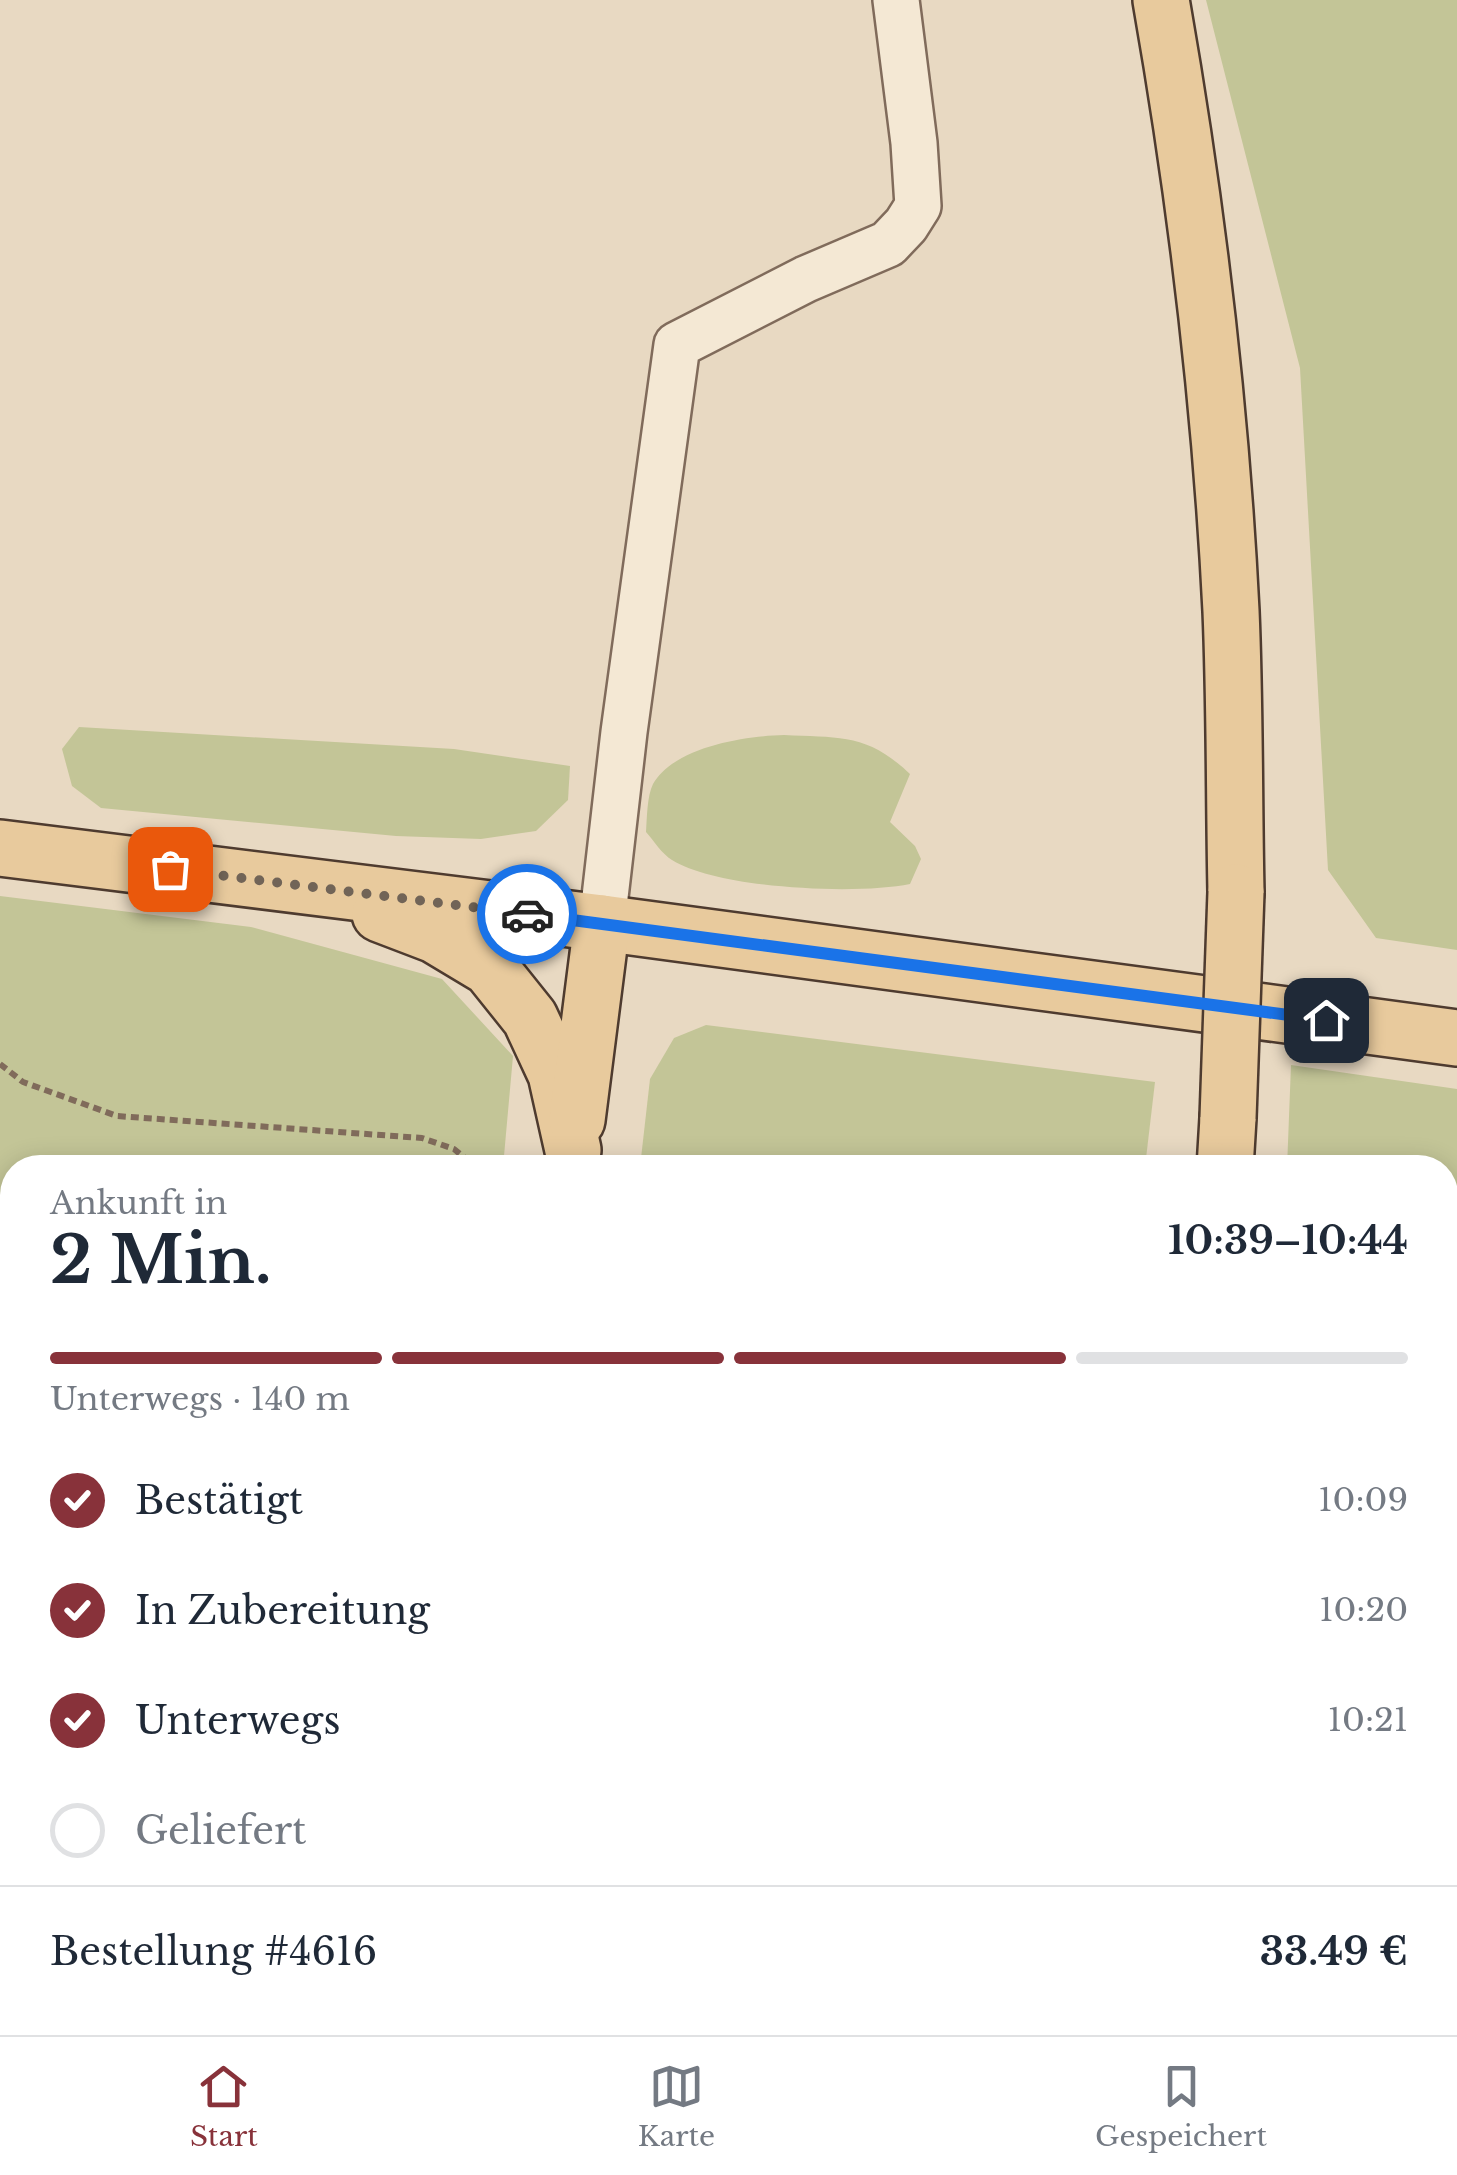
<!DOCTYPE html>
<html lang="de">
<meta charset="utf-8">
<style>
:root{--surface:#fff;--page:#f6f6f7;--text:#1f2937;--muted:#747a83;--line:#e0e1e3;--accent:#88323a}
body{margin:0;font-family:"Libre Baskerville",serif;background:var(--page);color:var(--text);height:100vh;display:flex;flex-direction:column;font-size:38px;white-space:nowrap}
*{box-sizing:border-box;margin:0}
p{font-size:32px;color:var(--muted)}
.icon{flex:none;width:55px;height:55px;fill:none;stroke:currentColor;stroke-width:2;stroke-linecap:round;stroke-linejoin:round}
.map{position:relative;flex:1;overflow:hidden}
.details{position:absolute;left:0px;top:1155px;width:1458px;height:880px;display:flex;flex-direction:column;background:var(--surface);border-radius:40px 40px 0 0;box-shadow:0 5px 25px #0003}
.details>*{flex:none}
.pin{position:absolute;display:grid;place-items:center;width:85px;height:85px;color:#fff;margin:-42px;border-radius:20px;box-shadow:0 5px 15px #0006}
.courier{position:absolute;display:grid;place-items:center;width:100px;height:100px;margin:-50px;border:8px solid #1a73e8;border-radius:50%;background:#fff;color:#222;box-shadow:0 2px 12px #0007}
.head em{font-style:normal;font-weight:700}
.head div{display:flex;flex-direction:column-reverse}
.head{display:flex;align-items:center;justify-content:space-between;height:170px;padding:0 50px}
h1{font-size:65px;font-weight:700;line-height:75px}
.bar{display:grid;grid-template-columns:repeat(4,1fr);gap:15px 10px;align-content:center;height:120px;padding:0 50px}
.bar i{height:12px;border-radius:8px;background:var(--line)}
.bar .current{background:var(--accent)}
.bar p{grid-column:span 4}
.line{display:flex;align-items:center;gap:25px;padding:0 50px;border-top:2px solid var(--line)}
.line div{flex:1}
ol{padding:0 50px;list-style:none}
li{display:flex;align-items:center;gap:30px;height:110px}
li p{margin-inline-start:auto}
li .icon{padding:10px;border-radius:50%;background:var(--accent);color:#fff;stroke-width:4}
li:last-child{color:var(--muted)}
li i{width:55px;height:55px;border:5px solid var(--line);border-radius:50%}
.menu{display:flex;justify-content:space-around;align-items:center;height:140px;border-top:2px solid var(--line);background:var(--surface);font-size:28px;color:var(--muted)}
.menu a{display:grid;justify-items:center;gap:5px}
.menu .current{color:var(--accent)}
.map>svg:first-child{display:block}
.green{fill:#c3c597}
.water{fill:#a3bbb2;stroke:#6c887e;stroke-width:2.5}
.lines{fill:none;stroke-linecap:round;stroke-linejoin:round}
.minor-casing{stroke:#806b5b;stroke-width:50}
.major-casing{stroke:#4e3b2f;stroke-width:60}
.path{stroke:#806b5b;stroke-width:6;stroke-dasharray:8 5;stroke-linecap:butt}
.minor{stroke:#f4e8d4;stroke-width:45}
.major{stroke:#e8ca9d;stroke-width:55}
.major-bridge-casing{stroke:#4e3b2f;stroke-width:60;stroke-linecap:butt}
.major-bridge{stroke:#e8ca9d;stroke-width:55}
.done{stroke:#716457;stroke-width:10;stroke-dasharray:0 18}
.route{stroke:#1a73e8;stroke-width:12}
</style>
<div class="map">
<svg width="1457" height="2035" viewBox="0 0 1457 2035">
<rect width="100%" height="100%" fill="#e8d9c2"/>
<g class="green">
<path d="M 1206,0 L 1457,0 L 1457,950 L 1376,938 L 1328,870 L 1300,368 Z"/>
<path d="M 79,727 L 454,749 L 570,766 L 568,800 L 536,831 L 481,839 L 396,836 L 101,808 L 72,786 L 62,749 Z"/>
<path d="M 784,735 C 840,738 867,733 910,774 L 890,822 L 915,846 L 921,859 L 910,884 C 857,895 718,889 672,860 C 662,854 654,841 646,832 C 647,818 647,796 653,784 C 675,746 746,736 784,735 Z"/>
<path d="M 0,896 L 251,927 L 442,979 L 513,1056 L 503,1167 L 12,1168 L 12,2022 L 455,2022 L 455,2035 L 0,2035 Z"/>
<path d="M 706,1025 L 1155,1082 L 1145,1167 L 640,1167 L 650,1079 L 674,1038 Z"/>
<path d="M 1291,1065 L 1457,1089 L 1457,1803 L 1445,1798 L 1445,1168 L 1287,1168 Z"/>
<path d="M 1457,1928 L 1457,2035 L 1284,2035 L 1297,2023 L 1445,2022 L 1445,1932 Z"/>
<path d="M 529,2022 L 1018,2022 L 1022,2035 L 528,2035 Z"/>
</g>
<path class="water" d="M 556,2023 L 960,2022 L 968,2035 L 556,2035 Z"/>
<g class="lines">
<g class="minor-casing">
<path id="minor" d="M 602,923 L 624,732 L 677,345 L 806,279 L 888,244 L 906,225 L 918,206 L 914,143 L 896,0"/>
</g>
<g class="major-casing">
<g id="major">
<path d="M 1161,0 C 1196,199 1221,409 1231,611 C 1235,705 1234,799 1236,892"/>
<path d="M 0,848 L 602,923 L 1457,1038"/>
<path d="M 380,914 L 435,935 L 490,968 L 530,1018 L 556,1074 L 573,1150"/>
<path d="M 577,1120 L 602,923"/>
<path d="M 1225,1168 L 1228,1118"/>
<path d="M 1445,1818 L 1457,1822"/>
<path d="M 1445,1909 L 1457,1907"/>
<path d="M 1055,2022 L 1059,2035"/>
<path d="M 484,2025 L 485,2022"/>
<path d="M 1145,2035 L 1146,2022"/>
<path d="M 1253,2035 L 1265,2022"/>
</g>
</g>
<g class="path">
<path d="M 0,1064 L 23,1082 L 117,1116 L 422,1138 L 454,1149 L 477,1168"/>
<path d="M 0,1378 L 12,1384"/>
<path d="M 0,1533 L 12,1539"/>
<path d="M 0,1708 L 12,1704"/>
<path d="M 0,1803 L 12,1800"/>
<path d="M 422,2022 L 425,2035"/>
</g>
<use href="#minor" class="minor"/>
<use href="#major" class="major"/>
<g class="major-bridge-casing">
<path id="major-bridge" d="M 1228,1118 L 1236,892"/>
</g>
<use href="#major-bridge" class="major-bridge"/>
</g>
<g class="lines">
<path class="done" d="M 170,869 L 527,914"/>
<path class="route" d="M 527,914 L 1326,1020"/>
</g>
</svg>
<div class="pin" style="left:170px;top:869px;background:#ea580c"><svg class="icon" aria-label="bag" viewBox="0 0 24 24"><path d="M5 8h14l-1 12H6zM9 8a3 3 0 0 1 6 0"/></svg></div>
<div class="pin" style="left:1326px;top:1020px;background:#1f2937"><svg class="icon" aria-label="home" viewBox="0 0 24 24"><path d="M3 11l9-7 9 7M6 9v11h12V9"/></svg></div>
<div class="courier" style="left:527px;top:914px"><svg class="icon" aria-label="car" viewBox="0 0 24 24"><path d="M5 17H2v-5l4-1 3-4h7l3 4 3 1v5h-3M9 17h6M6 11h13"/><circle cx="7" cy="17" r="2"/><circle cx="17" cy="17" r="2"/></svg></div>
<section class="details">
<div class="head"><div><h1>2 Min.</h1><p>Ankunft in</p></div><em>10:39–10:44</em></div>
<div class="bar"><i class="current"></i><i class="current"></i><i class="current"></i><i></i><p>Unterwegs · 140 m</p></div>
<ol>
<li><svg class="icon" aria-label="check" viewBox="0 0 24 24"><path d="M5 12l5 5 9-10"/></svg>Bestätigt<p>10:09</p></li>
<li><svg class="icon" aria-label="check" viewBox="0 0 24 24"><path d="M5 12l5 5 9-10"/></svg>In Zubereitung<p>10:20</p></li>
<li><svg class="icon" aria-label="check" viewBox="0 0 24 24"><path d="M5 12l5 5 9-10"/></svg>Unterwegs<p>10:21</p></li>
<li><i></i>Geliefert</li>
</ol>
<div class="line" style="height:130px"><div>Bestellung #4616</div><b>33.49 €</b></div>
</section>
</div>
<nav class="menu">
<a class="current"><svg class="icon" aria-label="home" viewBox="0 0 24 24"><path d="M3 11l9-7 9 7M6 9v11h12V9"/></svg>Start</a>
<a><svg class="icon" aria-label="map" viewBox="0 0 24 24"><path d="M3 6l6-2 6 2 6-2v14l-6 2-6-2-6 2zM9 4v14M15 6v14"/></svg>Karte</a>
<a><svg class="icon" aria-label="saved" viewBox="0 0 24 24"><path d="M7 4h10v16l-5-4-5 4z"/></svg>Gespeichert</a>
</nav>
